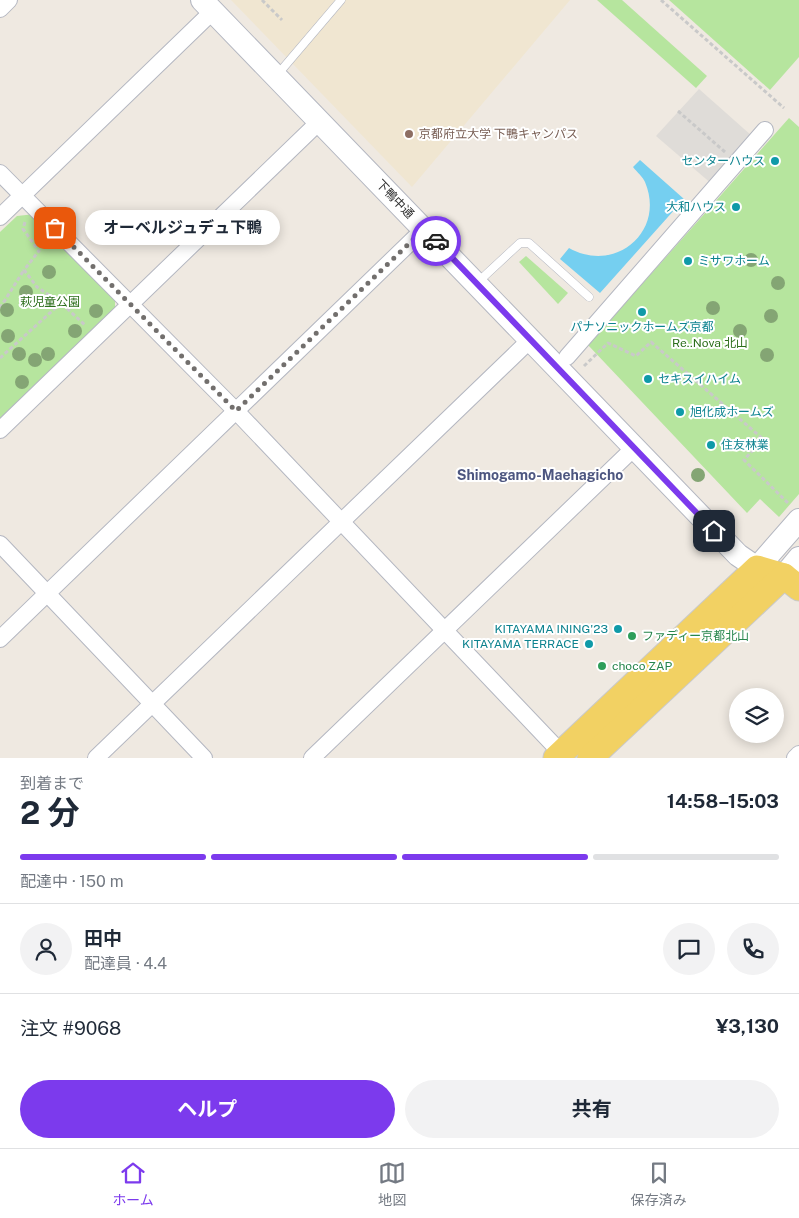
<!DOCTYPE html>
<html lang="ja">
<meta charset="utf-8">
<style>
:root{--surface:#fff;--page:#f2f2f3;--text:#1f2937;--muted:#747a83;--line:#e0e1e3;--accent:#7c3aed}
body{margin:0;font-family:"Public Sans","Noto Sans JP",sans-serif;background:var(--page);color:var(--text);height:100vh;display:flex;flex-direction:column;font-size:19px;white-space:nowrap}
*{box-sizing:border-box;margin:0}
p{font-size:16px;color:var(--muted)}
.icon{flex:none;width:28px;height:28px;fill:none;stroke:currentColor;stroke-width:2;stroke-linecap:round;stroke-linejoin:round}
.map{position:relative;height:758px;overflow:hidden}
.side{display:flex;flex-direction:column;background:var(--surface);flex:1}
.side>*{flex:none}
.fabs{position:absolute;left:729px;top:688px;display:grid;gap:10px}
.fabs a{display:grid;place-items:center;width:55px;height:55px;border-radius:50%;background:var(--surface);box-shadow:0 2px 12px #0003;font-size:25px}
.pin{position:absolute;display:grid;place-items:center;width:42px;height:42px;color:#fff;margin:-21px;border-radius:10px;box-shadow:0 2px 8px #0006}
.courier{position:absolute;display:grid;place-items:center;width:50px;height:50px;margin:-25px;border:4px solid #7c3aed;border-radius:50%;background:#fff;color:#222;box-shadow:0 1px 6px #0007}
.bubble{position:absolute;height:35px;border-radius:18px;background:var(--surface);box-shadow:0 2px 12px #0003;font-size:16px;font-weight:700;line-height:35px;text-align:center}
.headline em{font-style:normal;font-weight:700}
.headline div{display:flex;flex-direction:column-reverse}
.headline{display:flex;align-items:center;justify-content:space-between;height:85px;padding:0 20px}
h1{font-size:32px;font-weight:700;line-height:38px}
.bar{display:grid;grid-template-columns:repeat(4,1fr);gap:8px 5px;align-content:center;height:60px;padding:0 20px}
.bar i{height:6px;border-radius:4px;background:var(--line)}
.bar .selected{background:var(--accent)}
.bar p{grid-column:span 4}
.line{display:flex;align-items:center;gap:12px;padding:0 20px;border-top:1px solid var(--line)}
.line div{flex:1}
.round{display:grid;place-items:center;flex:none;width:52px;height:52px;border-radius:26px;background:var(--page)}
.action{display:flex;gap:10px;margin-top:auto;padding:10px 20px}
.action a{flex:1;height:58px;border-radius:30px;background:var(--accent);color:#fff;font-size:20px;font-weight:700;line-height:58px;text-align:center}
.action a+a{background:var(--page);color:var(--text)}
.tab-bar{display:flex;justify-content:space-around;align-items:center;height:70px;border-top:1px solid var(--line);background:var(--surface);font-size:14px;color:var(--muted)}
.tab-bar a{display:grid;justify-items:center;gap:2px}
.tab-bar .selected{color:var(--accent)}
.map>svg:first-child{display:block}
.education{fill:#f0e6d1}
.green{fill:#b6e59e}
.plaza{fill:#dfdcd8}
.water{fill:#75cff0}
.lines{fill:none;stroke-linecap:round;stroke-linejoin:round}
.lane-casing{stroke:#b4b7c1;stroke-width:9}
.street-casing{stroke:#b4b7c1;stroke-width:18}
.secondary-casing{stroke:#b4b7c1;stroke-width:24}
.primary-casing{stroke:#c9c9c9;stroke-width:27}
.path{stroke:#c9c9c9;stroke-width:3;stroke-dasharray:4 2.5;stroke-linecap:butt}
.lane{stroke:#fff;stroke-width:8}
.street{stroke:#fff;stroke-width:16}
.secondary{stroke:#fff;stroke-width:22}
.primary{stroke:#f2d163;stroke-width:25}
.tree{fill:#84a574}
.done{stroke:#726f6d;stroke-width:5;stroke-dasharray:0 9}
.route{stroke:#7c3aed;stroke-width:6}
.education-dot{fill:#8d6e63;stroke:#fff;stroke-width:2}
.culture-dot{fill:#0f9aa8;stroke:#fff;stroke-width:2}
.leisure-dot{fill:#2e9e5b;stroke:#fff;stroke-width:2}
.labels{text-anchor:middle;dominant-baseline:central;stroke-width:4;stroke-linejoin:round;paint-order:stroke}
.education-label{font-size:12px;fill:#785e54;stroke:#fff;text-anchor:start}
.culture-label{font-size:12px;fill:#0d838f;stroke:#fff;text-anchor:end}
.street-label{font-size:12px;fill:#2e2e2e;stroke:#fff}
.park-label{font-size:12px;fill:#2c6e1b;stroke:#fff}
.leisure-label{font-size:12px;fill:#27864d;stroke:#fff;text-anchor:start}
.neighbourhood-label{font-size:14px;font-weight:bold;fill:#4d5680;stroke:#fff}
</style>
<div class="map">
<svg width="799" height="758" viewBox="0 0 799 758">
<rect width="100%" height="100%" fill="#efe9e1"/>
<path class="education" d="M 231,0 L 570,0 L 412,187 Z"/>
<g class="green">
<path d="M 597,0 L 622,0 L 707,76 L 696,88 Z"/>
<path d="M 669,0 L 799,0 L 799,57 L 770,90 Z"/>
<path d="M 789,118 L 799,127 L 799,494 L 779,517 L 760,499 L 747,513 L 588,345 L 714,203 Z"/>
<path d="M 35,214 L 115,296 L 115,313 L 0,421 L 0,232 L 17,216 Z"/>
<path d="M 526,256 L 568,293 L 558,304 L 519,262 Z"/>
</g>
<path class="plaza" d="M 699,89 L 761,144 L 720,191 L 656,136 Z"/>
<path class="water" d="M 640,160 L 684,199 L 600,293 L 560,259 L 569,248 C 615,274 666,232 645,182 C 643,177 637,172 633,167 Z"/>
<g class="lines">
<g class="lane-casing">
<g id="lane">
<path d="M 278,74 L 341,0"/>
<path d="M 478,282 L 520,243 L 529,243 L 589,297"/>
</g>
</g>
<g class="street-casing">
<g id="street">
<path d="M 0,9 L 9,0"/>
<path d="M 0,173 L 236,411 L 566,758"/>
<path d="M 0,217 L 213,11"/>
<path d="M 567,357 L 765,130"/>
<path d="M 0,430 L 320,121"/>
<path d="M 0,544 L 204,758"/>
<path d="M 0,639 L 424,229"/>
<path d="M 96,758 L 530,340"/>
<path d="M 312,758 L 635,447"/>
<path d="M 795,758 L 799,754"/>
</g>
</g>
<g class="secondary-casing">
<g id="secondary">
<path d="M 202,0 L 738,555 L 757,568 L 799,520"/>
<path d="M 784,576 L 799,558"/>
</g>
</g>
<g class="primary-casing">
<g id="primary">
<path d="M 556,758 L 757,568 L 784,576 L 799,588"/>
<path d="M 590,758 L 784,576"/>
</g>
</g>
<g class="path">
<path d="M 262,0 L 282,20"/>
<path d="M 661,0 L 784,108"/>
<path d="M 678,111 L 725,152"/>
<path d="M 25,222 L 23,229 L 39,251 L 24,270 L 37,287 L 61,303 L 86,326"/>
<path d="M 0,308 L 24,270"/>
<path d="M 0,358 L 61,303"/>
<path d="M 584,366 L 608,343 L 636,356 L 651,342 L 763,439 L 744,460 L 789,504"/>
</g>
<use href="#lane" class="lane"/>
<use href="#street" class="street"/>
<use href="#secondary" class="secondary"/>
<use href="#primary" class="primary"/>
</g>
<g class="tree">
<circle cx="751" cy="260" r="7"/>
<circle cx="49" cy="272" r="7"/>
<circle cx="778" cy="283" r="7"/>
<circle cx="26" cy="292" r="7"/>
<circle cx="713" cy="308" r="7"/>
<circle cx="7" cy="310" r="7"/>
<circle cx="96" cy="311" r="7"/>
<circle cx="771" cy="316" r="7"/>
<circle cx="75" cy="331" r="7"/>
<circle cx="740" cy="331" r="7"/>
<circle cx="8" cy="336" r="7"/>
<circle cx="19" cy="354" r="7"/>
<circle cx="48" cy="354" r="7"/>
<circle cx="767" cy="355" r="7"/>
<circle cx="35" cy="360" r="7"/>
<circle cx="22" cy="382" r="7"/>
<circle cx="698" cy="475" r="7"/>
</g>
<g class="lines">
<path class="done" d="M 55,228 L 236,411 L 424,229 L 436,241"/>
<path class="route" d="M 436,241 L 714,531"/>
</g>
<circle class="education-dot" cx="409" cy="134" r="5"/>
<g class="culture-dot">
<circle cx="775" cy="161" r="5"/>
<circle cx="736" cy="207" r="5"/>
<circle cx="688" cy="261" r="5"/>
<circle cx="642" cy="312" r="5"/>
<circle cx="648" cy="379" r="5"/>
<circle cx="680" cy="412" r="5"/>
<circle cx="711" cy="445" r="5"/>
<circle cx="618" cy="629" r="5"/>
<circle cx="589" cy="644" r="5"/>
</g>
<g class="leisure-dot">
<circle cx="632" cy="636" r="5"/>
<circle cx="602" cy="666" r="5"/>
</g>
<g class="labels">
<g class="education-label">
<text x="419" y="134">京都府立大学 下鴨キャンパス</text>
</g>
<g class="culture-label">
<text x="765" y="161">センターハウス</text>
<text x="726" y="207">大和ハウス</text>
<text x="698" y="261" text-anchor="start">ミサワホーム</text>
<text x="642" y="327" text-anchor="middle">パナソニックホームズ京都</text>
<text x="658" y="379" text-anchor="start">セキスイハイム</text>
<text x="690" y="412" text-anchor="start">旭化成ホームズ</text>
<text x="721" y="445" text-anchor="start">住友林業</text>
<text x="608" y="629">KITAYAMA INING'23</text>
<text x="579" y="644">KITAYAMA TERRACE</text>
</g>
<g class="street-label">
<text transform="translate(395 199) rotate(46)">下鴨中通</text>
</g>
<g class="park-label">
<text x="50" y="302">萩児童公園</text>
<text x="710" y="343">Re..Nova 北山</text>
</g>
<g class="leisure-label">
<text x="642" y="636">ファディー京都北山</text>
<text x="612" y="666">choco ZAP</text>
</g>
<g class="neighbourhood-label">
<text x="540" y="475">Shimogamo-Maehagicho</text>
</g>
</g>
</svg>
<div class="fabs">
<a><svg class="icon" aria-label="layers" viewBox="0 0 24 24"><path d="M12 4l9 5-9 5-9-5zM3 14l9 5 9-5"/></svg></a>
</div>
<div class="pin" style="left:55px;top:228px;background:#ea580c"><svg class="icon" aria-label="bag" viewBox="0 0 24 24"><path d="M5 8h14l-1 12H6zM9 8a3 3 0 0 1 6 0"/></svg></div>
<div class="pin" style="left:714px;top:531px;background:#1f2937"><svg class="icon" aria-label="home" viewBox="0 0 24 24"><path d="M3 11l9-7 9 7M6 9v11h12V9"/></svg></div>
<div class="courier" style="left:436px;top:241px"><svg class="icon" aria-label="car" viewBox="0 0 24 24"><path d="M5 17H2v-5l4-1 3-4h7l3 4 3 1v5h-3M9 17h6M6 11h13"/><circle cx="7" cy="17" r="2"/><circle cx="17" cy="17" r="2"/></svg></div>
<div class="bubble" style="left:85px;top:210px;width:195px">オーベルジュデュ下鴨</div>
</div>
<section class="side">
<div class="headline"><div><h1>2 分</h1><p>到着まで</p></div><em>14:58–15:03</em></div>
<div class="bar"><i class="selected"></i><i class="selected"></i><i class="selected"></i><i></i><p>配達中 · 150 m</p></div>
<div class="line" style="height:90px"><a class="round"><svg class="icon" aria-label="person" viewBox="0 0 24 24"><circle cx="12" cy="8" r="4"/><path d="M4 21q1-7 8-7t8 7"/></svg></a><div><b>田中</b><p>配達員 · 4.4</p></div><a class="round"><svg class="icon" aria-label="chat" viewBox="0 0 24 24"><path d="M4 5h16v11H9l-5 4z"/></svg></a><a class="round"><svg class="icon" aria-label="phone" viewBox="0 0 24 24"><path d="M5 4h4l2 5-3 2q2 4 5 5l2-3 5 2v4C11 20 4 13 5 4z"/></svg></a></div>
<div class="line" style="height:65px"><div>注文 #9068</div><b>¥3,130</b></div>
<div class="action"><a>ヘルプ</a><a>共有</a></div>
</section>
<nav class="tab-bar">
<a class="selected"><svg class="icon" aria-label="home" viewBox="0 0 24 24"><path d="M3 11l9-7 9 7M6 9v11h12V9"/></svg>ホーム</a>
<a><svg class="icon" aria-label="map" viewBox="0 0 24 24"><path d="M3 6l6-2 6 2 6-2v14l-6 2-6-2-6 2zM9 4v14M15 6v14"/></svg>地図</a>
<a><svg class="icon" aria-label="saved" viewBox="0 0 24 24"><path d="M7 4h10v16l-5-4-5 4z"/></svg>保存済み</a>
</nav>
